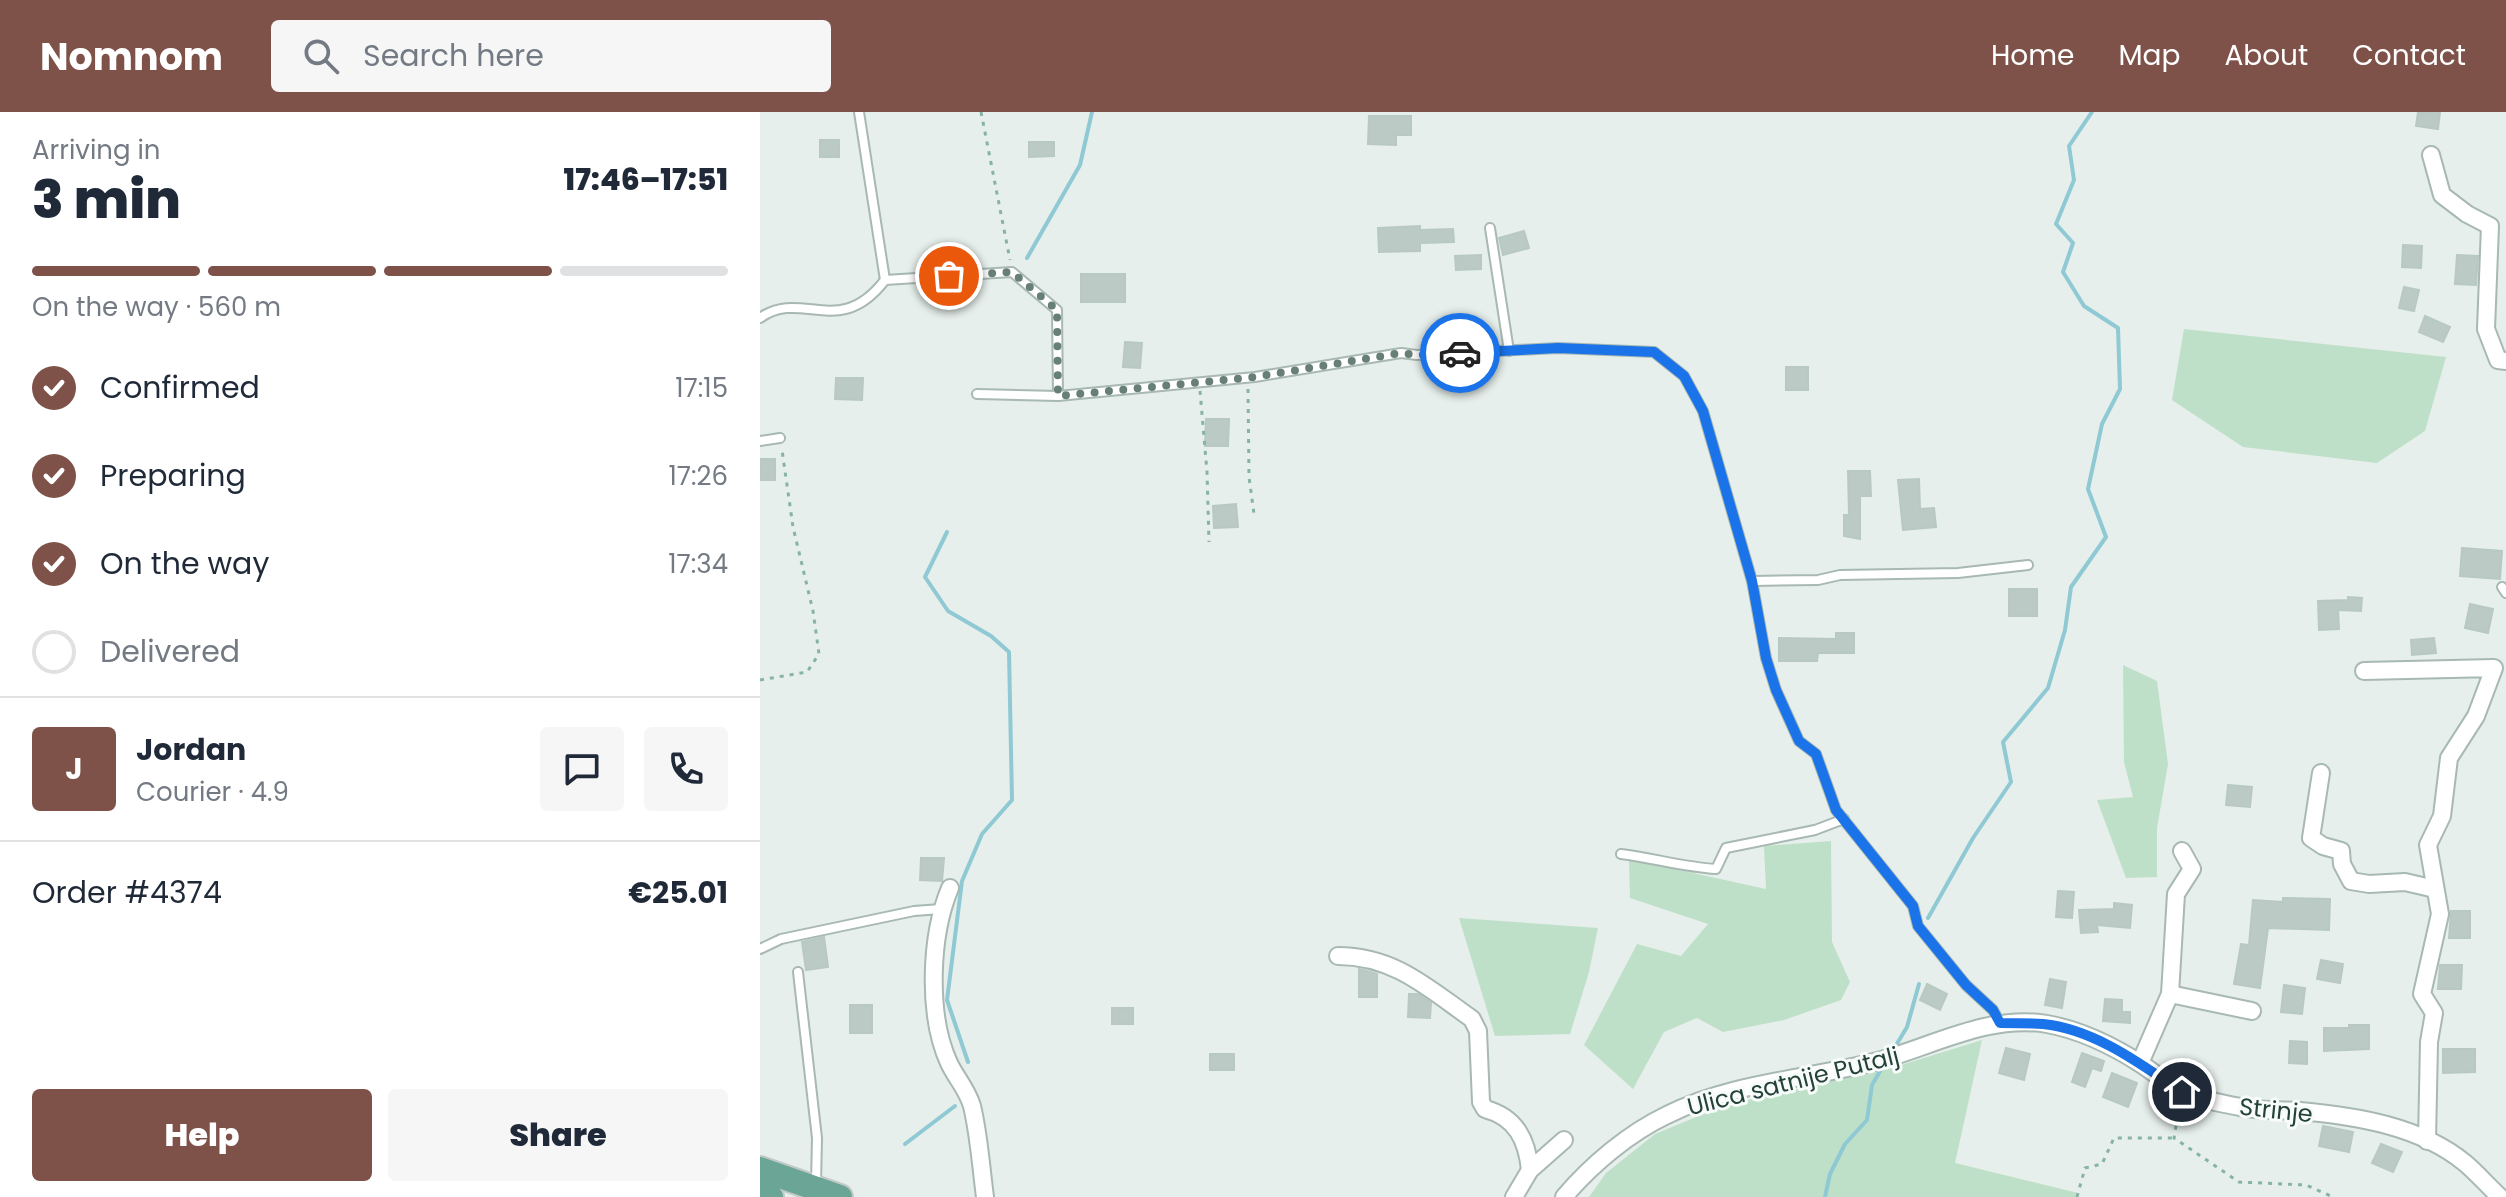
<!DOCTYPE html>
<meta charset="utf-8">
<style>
:root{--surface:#fff;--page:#f6f6f7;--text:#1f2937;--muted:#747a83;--line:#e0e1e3;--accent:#7f5249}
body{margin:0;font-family:Poppins,sans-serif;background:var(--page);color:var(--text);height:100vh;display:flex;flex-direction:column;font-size:30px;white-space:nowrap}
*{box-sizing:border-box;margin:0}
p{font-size:26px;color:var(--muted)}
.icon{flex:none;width:44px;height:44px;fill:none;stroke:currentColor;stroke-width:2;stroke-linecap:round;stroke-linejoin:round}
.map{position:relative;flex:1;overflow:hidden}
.side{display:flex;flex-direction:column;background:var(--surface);width:760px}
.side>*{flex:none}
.pin{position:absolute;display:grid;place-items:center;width:68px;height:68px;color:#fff;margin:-34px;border:4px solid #fff;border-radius:50%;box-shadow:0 2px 8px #0007}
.courier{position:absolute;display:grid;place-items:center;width:80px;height:80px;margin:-40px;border:6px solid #1a73e8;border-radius:50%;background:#fff;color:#222;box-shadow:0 2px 10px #0007}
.summary em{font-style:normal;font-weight:800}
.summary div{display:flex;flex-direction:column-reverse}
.summary{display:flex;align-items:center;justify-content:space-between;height:136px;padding:0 32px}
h1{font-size:52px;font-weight:800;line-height:60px}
.bar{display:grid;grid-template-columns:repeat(4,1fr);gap:12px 8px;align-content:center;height:96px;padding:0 32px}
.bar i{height:10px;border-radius:6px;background:var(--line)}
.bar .active{background:var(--accent)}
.bar p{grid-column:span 4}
.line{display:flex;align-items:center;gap:20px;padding:0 32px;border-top:2px solid var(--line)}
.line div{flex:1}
.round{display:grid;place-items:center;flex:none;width:84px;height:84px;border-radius:8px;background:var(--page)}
ol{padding:0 32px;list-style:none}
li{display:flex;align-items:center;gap:24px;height:88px}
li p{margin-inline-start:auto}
li .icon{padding:8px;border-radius:50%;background:var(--accent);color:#fff;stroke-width:4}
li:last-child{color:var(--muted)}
li i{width:44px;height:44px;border:4px solid var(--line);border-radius:50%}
.cta{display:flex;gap:16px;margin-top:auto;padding:16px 32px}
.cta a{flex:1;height:92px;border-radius:8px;background:var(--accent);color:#fff;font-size:32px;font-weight:800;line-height:92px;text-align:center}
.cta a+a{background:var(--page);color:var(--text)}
header{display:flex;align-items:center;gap:48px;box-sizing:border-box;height:112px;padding:0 40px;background:var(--accent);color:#fff}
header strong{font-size:38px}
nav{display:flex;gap:44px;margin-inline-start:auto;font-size:28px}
.search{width:560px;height:72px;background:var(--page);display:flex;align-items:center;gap:20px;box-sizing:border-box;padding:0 28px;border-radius:8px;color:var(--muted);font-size:30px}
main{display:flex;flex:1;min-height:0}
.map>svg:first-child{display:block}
.green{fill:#bfe0c8}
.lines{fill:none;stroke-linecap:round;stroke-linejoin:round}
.stream{stroke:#8ec9d4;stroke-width:4}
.building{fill:#bbcac4;stroke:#b8c9c2;stroke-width:2}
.service-casing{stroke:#a8b8b2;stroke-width:12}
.minor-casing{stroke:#a8b8b2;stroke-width:20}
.primary-casing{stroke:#c2cac8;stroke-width:28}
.path{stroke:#86b3a5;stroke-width:3;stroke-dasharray:4 6;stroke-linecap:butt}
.service{stroke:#fff;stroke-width:8}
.minor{stroke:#fff;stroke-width:16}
.primary{stroke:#6aa596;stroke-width:24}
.done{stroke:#687f78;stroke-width:8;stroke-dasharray:0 14.4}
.route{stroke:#1a73e8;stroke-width:10}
.labels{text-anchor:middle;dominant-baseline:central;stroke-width:6;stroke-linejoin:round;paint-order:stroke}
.street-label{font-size:24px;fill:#24423a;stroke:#f7fbf9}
</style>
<header>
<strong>Nomnom</strong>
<div class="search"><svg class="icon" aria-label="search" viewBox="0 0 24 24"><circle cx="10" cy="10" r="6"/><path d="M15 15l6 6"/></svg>Search here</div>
<nav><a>Home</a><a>Map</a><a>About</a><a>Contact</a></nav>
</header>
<main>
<section class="side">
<div class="summary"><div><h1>3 min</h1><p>Arriving in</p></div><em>17:46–17:51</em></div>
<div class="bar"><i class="active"></i><i class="active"></i><i class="active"></i><i></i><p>On the way · 560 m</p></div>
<ol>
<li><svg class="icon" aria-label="check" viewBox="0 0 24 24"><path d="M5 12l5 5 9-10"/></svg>Confirmed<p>17:15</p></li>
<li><svg class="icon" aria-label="check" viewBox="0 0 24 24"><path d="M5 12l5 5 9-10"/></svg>Preparing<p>17:26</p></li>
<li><svg class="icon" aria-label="check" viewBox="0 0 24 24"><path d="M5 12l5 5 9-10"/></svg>On the way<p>17:34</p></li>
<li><i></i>Delivered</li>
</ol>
<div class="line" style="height:144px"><b class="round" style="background:var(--accent);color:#fff">J</b><div><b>Jordan</b><p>Courier · 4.9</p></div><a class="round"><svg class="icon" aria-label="chat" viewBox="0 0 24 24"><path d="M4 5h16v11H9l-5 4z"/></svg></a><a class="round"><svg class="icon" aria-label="phone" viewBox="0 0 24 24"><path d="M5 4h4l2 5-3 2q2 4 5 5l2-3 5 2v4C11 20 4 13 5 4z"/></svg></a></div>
<div class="line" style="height:104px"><div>Order #4374</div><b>€25.01</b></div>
<div class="cta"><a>Help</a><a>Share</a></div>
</section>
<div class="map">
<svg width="1746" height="1085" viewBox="0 0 1746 1085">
<rect width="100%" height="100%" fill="#e6efeb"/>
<g class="green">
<path d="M 1424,217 L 1686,245 L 1665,319 L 1617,351 L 1483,335 L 1412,288 Z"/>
<path d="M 1363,553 L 1397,569 L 1408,652 L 1397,716 L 1397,765 L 1366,766 L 1337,688 L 1373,685 L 1364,650 Z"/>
<path d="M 1071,729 L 1072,830 L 1090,870 L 1081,888 L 1024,908 L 963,920 L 937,906 L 904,920 L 873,977 L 824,933 L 877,832 L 921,844 L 948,812 L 870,786 L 869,747 L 1006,777 L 1004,734 Z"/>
<path d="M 699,806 L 838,816 L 829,860 L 810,922 L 735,924 Z"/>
<path d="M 1222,928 L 1195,1051 L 1318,1081 L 1318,1085 L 829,1085 L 846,1061 L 895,1022 L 953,998 L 995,986 L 1138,954 Z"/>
</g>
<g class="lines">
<g class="stream">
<path d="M 267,146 L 320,53 L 332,0"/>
<path d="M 187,420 L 165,465 L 188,499 L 231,524 L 249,540 L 252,688 L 222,722 L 202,769 L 187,888 L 208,950"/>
<path d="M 1168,806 L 1213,726 L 1251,670 L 1243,630 L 1288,576 L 1305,518 L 1311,475 L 1346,425 L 1328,377 L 1342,312 L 1360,277 L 1358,216 L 1324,194 L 1303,160 L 1313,131 L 1296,112 L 1314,68 L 1309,34 L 1332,0"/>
<path d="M 1132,940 L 1147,915 L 1159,872"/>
<path d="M 145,1032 L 195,994"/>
<path d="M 1065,1085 L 1070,1062 L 1085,1032 L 1107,1008 L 1112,973 L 1123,954"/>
</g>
</g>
<g class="building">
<path d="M 1658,0 L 1680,0 L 1678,17 L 1656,14 Z"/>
<path d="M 609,4 L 651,4 L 651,23 L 636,23 L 636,33 L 608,32 Z"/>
<rect x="60" y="28" width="19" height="17"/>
<path d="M 269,30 L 294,30 L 294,44 L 269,45 Z"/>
<path d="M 660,114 L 660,118 L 693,117 L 694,130 L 660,131 L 660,139 L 619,140 L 618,116 Z"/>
<path d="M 764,119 L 769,136 L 743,143 L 739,126 Z"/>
<path d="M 1643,133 L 1662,134 L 1661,156 L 1642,155 Z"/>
<path d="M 721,143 L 721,157 L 696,158 L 695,144 Z"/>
<path d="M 1697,143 L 1718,144 L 1716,173 L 1695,172 Z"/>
<rect x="321" y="162" width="44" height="28"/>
<path d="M 1644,175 L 1659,178 L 1654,199 L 1639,196 Z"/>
<path d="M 1665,204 L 1690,215 L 1683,230 L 1659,220 Z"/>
<path d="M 365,230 L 382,231 L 380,256 L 363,255 Z"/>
<rect x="1026" y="255" width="22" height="23"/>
<path d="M 76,266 L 103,266 L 102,288 L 75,287 Z"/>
<path d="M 446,307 L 469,307 L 468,334 L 445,334 Z"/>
<rect x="0" y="347" width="15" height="21"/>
<path d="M 1088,359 L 1110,359 L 1111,384 L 1100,384 L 1100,427 L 1084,424 L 1084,403 L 1089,403 Z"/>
<path d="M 1159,367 L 1160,397 L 1174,396 L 1176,415 L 1143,418 L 1138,368 Z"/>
<path d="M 476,392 L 478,415 L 454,416 L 453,394 Z"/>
<path d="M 1702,436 L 1742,439 L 1740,467 L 1700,464 Z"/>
<rect x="1249" y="477" width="28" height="27"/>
<path d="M 1588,485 L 1602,486 L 1601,499 L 1578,498 L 1579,517 L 1559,518 L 1558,489 L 1588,488 Z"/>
<path d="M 1710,492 L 1733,497 L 1728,521 L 1705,516 Z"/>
<path d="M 1076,521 L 1094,521 L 1094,541 L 1058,541 L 1057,549 L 1019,549 L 1019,526 L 1076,527 Z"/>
<path d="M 1674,526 L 1676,541 L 1652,543 L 1651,528 Z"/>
<path d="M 1468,673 L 1492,675 L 1490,695 L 1466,693 Z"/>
<path d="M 161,746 L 184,746 L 182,769 L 160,768 Z"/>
<path d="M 1298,779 L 1314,780 L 1312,806 L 1296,805 Z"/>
<path d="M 1523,786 L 1570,787 L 1569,818 L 1508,816 L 1500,876 L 1474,872 L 1481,832 L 1489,833 L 1493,788 L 1523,790 Z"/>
<path d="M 1354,791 L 1372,793 L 1370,816 L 1337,813 L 1338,820 L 1321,821 L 1319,798 L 1354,797 Z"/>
<path d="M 1691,799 L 1710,799 L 1710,826 L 1689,826 Z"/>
<path d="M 64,825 L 68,855 L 46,858 L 42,830 Z"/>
<path d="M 1561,848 L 1583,852 L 1580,871 L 1557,867 Z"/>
<path d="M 1680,853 L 1702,853 L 1701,877 L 1678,877 Z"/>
<path d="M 599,857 L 617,862 L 617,885 L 599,885 Z"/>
<path d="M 1290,867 L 1306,870 L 1302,896 L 1285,893 Z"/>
<path d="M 1167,872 L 1187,882 L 1180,898 L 1160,888 Z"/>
<path d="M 1524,873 L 1545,876 L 1542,902 L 1521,900 Z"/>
<path d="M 649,882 L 658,882 L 671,891 L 670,906 L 648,905 Z"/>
<path d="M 1345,887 L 1362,888 L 1362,900 L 1370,900 L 1370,911 L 1343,909 Z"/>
<rect x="90" y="893" width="22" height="28"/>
<rect x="352" y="896" width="21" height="16"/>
<path d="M 1589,913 L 1609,913 L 1609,937 L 1564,939 L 1564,916 L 1589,916 Z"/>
<path d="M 1530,929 L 1547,930 L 1547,952 L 1529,951 Z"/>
<path d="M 1246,936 L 1270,942 L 1264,968 L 1239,961 Z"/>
<path d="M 1683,937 L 1715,937 L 1715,960 L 1683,961 Z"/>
<path d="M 1322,941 L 1344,949 L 1341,959 L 1332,956 L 1325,975 L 1312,970 Z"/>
<rect x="450" y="942" width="24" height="16"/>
<path d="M 1352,961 L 1377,971 L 1368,995 L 1343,985 Z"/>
<path d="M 1563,1014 L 1593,1020 L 1589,1040 L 1559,1034 Z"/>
<path d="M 1621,1032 L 1642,1040 L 1633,1060 L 1612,1051 Z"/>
</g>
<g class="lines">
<g class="service-casing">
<g id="service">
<path d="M 99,0 L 125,168"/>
<path d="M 730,116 L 749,239"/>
<path d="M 0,206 C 42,176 79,228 125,168 L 252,160 L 297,198 L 298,284 L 495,265 L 641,241 L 657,243 L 798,236 L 894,240 L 924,264 L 943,299 L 992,469 L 1006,546 L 1016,578 L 1039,629 L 1056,642 L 1076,698 L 1153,794 L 1158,814 L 1206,873 L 1233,898 L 1240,911"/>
<path d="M 217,282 L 298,284"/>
<path d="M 0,329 L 20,326"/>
<path d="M 992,469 L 1058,468 L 1080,463 L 1198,461 L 1268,453"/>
<path d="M 1742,475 L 1746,481"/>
<path d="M 861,742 C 893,746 924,755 956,757 L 966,736 L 1055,718 L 1084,707"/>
<path d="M 0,837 L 21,827 L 154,799 L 181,797"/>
<path d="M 38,860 L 57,1026 L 56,1072"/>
</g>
</g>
<g class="minor-casing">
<g id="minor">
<path d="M 1671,43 L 1682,83 L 1707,102 L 1730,114 L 1726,217 L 1738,248 L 1746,249"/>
<path d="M 1604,559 L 1734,556 L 1716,604 L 1689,646 L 1682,704 L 1668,733 L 1680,802 L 1662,882 L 1674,901 L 1669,930 L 1667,1029"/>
<path d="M 1561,661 L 1551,726 L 1563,734 L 1581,739 L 1582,752 L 1591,769 L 1609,772 L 1645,770 L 1675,777"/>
<path d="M 190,776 C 170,824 167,903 189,951 C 196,966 207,977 212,994 C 219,1023 221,1055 225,1085"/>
<path d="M 578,844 C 634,844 668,876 712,907 L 718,919 L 721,990 L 725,997 C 756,1005 767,1028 770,1058"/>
<path d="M 1410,882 L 1492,899"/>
<path d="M 1380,951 L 1410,882 L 1416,782 L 1432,757 L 1422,739"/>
<path d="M 754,1085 L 770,1058 L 804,1028"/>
<path d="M 804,1085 C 831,1053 869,1021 907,1003 C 972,970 1049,967 1118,949 C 1173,934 1229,902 1287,912 C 1320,918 1353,934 1381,952 C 1395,961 1407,972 1421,979 C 1439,988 1461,991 1480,995 C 1499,999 1520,998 1540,999 C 1596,1004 1660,1014 1705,1051 C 1717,1061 1728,1074 1740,1085"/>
</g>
</g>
<g class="primary-casing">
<g id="primary">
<path d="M 0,1057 L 80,1085"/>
<path d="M 0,1081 L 11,1085"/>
</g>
</g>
<g class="path">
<path d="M 221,0 L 250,148"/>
<path d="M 488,277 L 489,365 L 494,402"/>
<path d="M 440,279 L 447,360 L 449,430"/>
<path d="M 0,568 L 47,560 L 59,542 L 53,499 L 33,415 L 22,338"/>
<path d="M 1419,994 L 1414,1026 L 1479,1070 L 1546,1073 L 1573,1085"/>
<path d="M 1317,1085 L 1325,1056 L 1342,1052 L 1354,1026 L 1414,1026"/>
</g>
<use href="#service" class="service"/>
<use href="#minor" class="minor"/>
<use href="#primary" class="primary"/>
</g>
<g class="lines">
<path class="done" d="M 189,164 L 252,160 L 297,198 L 298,284 L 495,265 L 641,241 L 657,243 L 700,241"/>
<path class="route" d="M 700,241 L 798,236 L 894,240 L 924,264 L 943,299 L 992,469 L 1006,546 L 1016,578 L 1039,629 L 1056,642 L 1076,698 L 1153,794 L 1158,814 L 1206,873 L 1233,898 L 1240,911 C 1254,911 1269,911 1283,912 C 1334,917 1381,952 1422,980"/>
</g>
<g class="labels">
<g class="street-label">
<text transform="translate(1033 969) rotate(-14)">Ulica satnije Putalj</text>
<text transform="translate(1516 998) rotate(6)">Strinje</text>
</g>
</g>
</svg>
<div class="pin" style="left:189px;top:164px;background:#ea580c"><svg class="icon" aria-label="bag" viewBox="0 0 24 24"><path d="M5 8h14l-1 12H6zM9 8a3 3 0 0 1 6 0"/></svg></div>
<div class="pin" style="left:1422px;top:980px;background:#1f2937"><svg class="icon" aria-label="home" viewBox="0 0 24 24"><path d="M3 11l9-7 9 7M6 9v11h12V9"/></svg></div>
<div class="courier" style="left:700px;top:241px"><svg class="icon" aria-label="car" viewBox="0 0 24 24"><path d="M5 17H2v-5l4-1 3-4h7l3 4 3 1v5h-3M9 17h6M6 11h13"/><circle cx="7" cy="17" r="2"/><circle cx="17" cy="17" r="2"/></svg></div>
</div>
</main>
